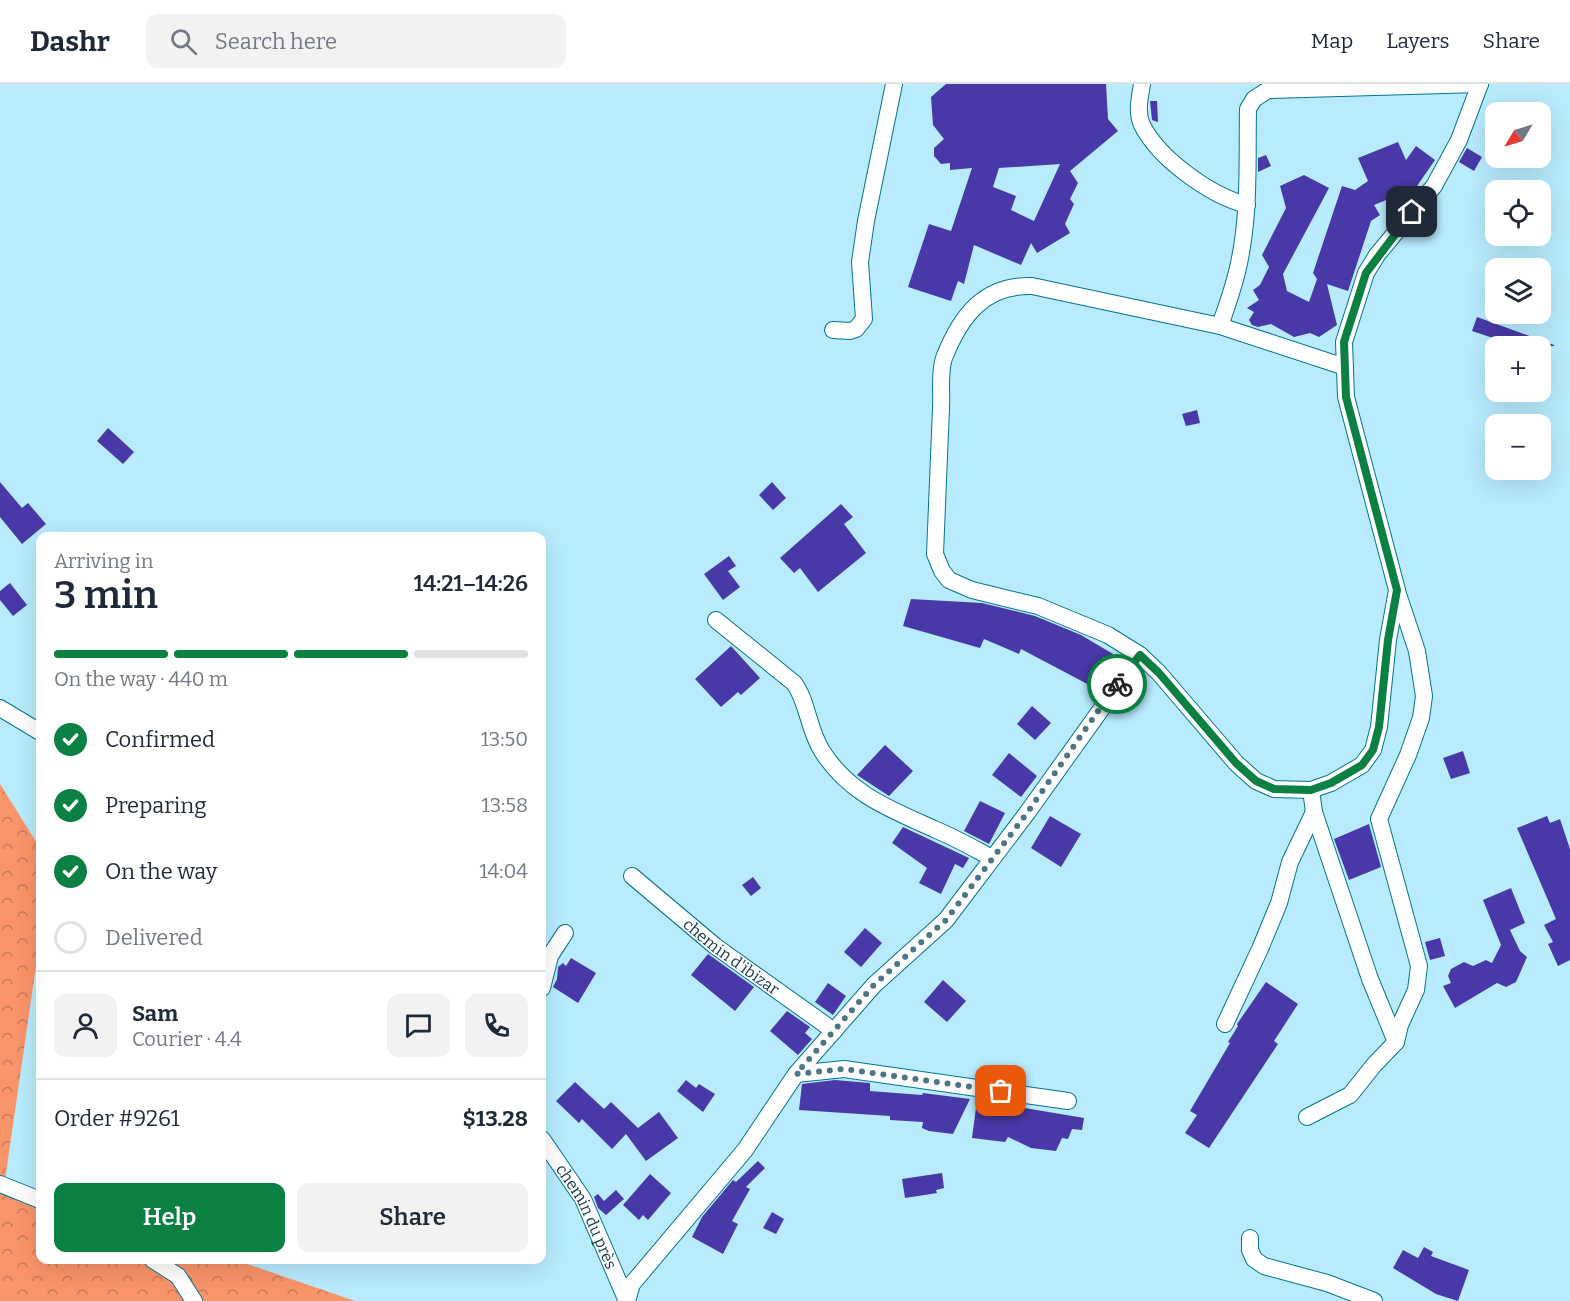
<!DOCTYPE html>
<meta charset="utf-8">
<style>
:root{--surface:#fff;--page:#f2f2f3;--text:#1f2937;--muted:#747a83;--line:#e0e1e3;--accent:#0b8043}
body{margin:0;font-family:Bitter,serif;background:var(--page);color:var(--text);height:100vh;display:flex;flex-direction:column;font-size:22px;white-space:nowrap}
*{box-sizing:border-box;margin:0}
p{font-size:20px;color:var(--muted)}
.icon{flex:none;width:33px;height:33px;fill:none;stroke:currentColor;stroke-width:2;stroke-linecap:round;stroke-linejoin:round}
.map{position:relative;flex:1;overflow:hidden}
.drawer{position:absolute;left:36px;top:448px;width:510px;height:732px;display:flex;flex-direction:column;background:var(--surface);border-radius:12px;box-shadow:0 6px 24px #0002}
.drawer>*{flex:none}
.needle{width:39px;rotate:232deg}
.buttons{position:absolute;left:1485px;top:18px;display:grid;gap:12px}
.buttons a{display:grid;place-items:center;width:66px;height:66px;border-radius:12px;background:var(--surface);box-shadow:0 6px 24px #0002;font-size:30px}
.pin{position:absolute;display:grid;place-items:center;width:51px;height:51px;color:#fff;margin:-26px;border-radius:12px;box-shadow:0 3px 9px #0006}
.courier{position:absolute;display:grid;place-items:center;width:60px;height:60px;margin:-30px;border:4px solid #0b8043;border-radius:50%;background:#fff;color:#222;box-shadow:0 2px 8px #0007}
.head em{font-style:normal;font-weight:600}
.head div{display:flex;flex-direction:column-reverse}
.head{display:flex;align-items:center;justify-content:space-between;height:102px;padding:0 18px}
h1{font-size:39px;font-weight:600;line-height:45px}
.bar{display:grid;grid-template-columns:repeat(4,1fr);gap:9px 6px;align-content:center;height:72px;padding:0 18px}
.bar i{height:8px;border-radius:4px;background:var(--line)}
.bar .selected{background:var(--accent)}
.bar p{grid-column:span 4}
.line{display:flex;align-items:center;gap:15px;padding:0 18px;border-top:2px solid var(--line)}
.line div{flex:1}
.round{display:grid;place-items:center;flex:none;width:63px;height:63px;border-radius:12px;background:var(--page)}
ol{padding:0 18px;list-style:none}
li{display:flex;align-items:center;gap:18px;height:66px}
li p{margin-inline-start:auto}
li .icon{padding:6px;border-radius:50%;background:var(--accent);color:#fff;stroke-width:4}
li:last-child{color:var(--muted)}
li i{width:33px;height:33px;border:3px solid var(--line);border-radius:50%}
.button{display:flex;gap:12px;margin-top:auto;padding:12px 18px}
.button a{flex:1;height:69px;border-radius:12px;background:var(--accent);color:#fff;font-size:24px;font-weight:600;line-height:69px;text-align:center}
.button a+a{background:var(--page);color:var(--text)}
header{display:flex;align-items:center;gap:36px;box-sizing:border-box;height:84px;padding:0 30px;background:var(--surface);border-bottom:2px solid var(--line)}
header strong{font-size:28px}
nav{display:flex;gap:33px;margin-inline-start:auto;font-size:21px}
.search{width:420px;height:54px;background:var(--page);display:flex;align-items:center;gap:15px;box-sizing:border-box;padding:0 21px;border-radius:12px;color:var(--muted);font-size:22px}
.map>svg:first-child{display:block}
.forest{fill:url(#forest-crowns)}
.building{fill:#4939a8;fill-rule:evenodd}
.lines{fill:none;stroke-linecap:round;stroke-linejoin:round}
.minor-casing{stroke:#017592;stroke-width:18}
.minor{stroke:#fff;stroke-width:16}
.done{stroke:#4b7685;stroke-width:6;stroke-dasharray:0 10.8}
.route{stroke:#0b8043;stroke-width:8}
.labels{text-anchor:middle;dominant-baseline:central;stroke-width:6;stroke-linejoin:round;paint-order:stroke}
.street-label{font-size:16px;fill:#103744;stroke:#fff}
</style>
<header>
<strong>Dashr</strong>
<div class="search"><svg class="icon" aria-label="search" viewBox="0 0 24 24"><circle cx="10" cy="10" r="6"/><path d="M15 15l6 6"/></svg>Search here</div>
<nav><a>Map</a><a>Layers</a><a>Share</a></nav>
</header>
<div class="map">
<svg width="1570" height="1217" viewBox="0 0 1570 1217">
<defs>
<pattern id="forest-crowns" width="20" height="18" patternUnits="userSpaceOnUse" patternTransform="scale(1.5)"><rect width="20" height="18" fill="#fa9469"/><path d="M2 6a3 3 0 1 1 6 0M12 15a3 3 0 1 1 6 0" fill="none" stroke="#c97a58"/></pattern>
</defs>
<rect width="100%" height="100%" fill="#b8ebfe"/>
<path class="forest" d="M 0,700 L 40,764 L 40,854 L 5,1096 L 40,1109 L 40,1176 L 236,1176 L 355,1217 L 0,1217 Z"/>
<g class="building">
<path d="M 946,0 L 1106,0 L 1108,35 L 1118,47 L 1070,87 L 1078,99 L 1070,115 L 1074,120 L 1065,140 L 1070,149 L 1037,169 L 1031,159 L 1021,181 L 974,161 L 964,200 L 958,197 L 951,217 L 908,203 L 929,140 L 951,147 L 972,84 L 950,86 L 950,79 L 941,80 L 934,72 L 934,64 L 944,55 L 933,41 L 931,13 ZM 1060,80 L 1034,137 L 1011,126 L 1016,112 L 993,103 L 999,84 Z"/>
<path d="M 1150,17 L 1157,17 L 1158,38 L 1152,36 Z"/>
<path d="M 1398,58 L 1406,76 L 1416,62 L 1435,76 L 1408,115 L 1401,110 L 1374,121 L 1380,131 L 1371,137 L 1348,207 L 1327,200 L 1337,241 L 1319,253 L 1310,249 L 1294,253 L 1271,240 L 1258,243 L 1252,241 L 1249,236 L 1254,228 L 1247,224 L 1259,216 L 1253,206 L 1260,201 L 1269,183 L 1262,171 L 1286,124 L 1280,102 L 1304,91 L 1329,104 L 1283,190 L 1287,207 L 1309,218 L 1317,195 L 1313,189 L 1342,102 L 1355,106 L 1368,97 L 1358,74 Z"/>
<path d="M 1467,64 L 1482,73 L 1474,87 L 1459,78 Z"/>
<path d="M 1266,71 L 1271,82 L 1258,88 L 1258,74 Z"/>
<path d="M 1477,233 L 1554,261 L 1554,262 L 1517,262 L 1472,247 Z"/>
<path d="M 1197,326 L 1200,339 L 1186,342 L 1182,330 Z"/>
<path d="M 108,344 L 134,368 L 123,380 L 97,357 Z"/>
<path d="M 0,398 L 22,424 L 28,419 L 46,440 L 22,460 L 0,433 Z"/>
<path d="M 772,398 L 786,414 L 773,426 L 759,411 Z"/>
<path d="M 841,420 L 853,433 L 844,440 L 866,469 L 818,508 L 800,484 L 794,489 L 780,474 Z"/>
<path d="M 729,472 L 736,482 L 728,487 L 740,503 L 723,516 L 704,490 Z"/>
<path d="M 10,499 L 27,521 L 13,532 L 0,516 L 0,507 Z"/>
<path d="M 911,515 L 982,519 L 1035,532 L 1081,551 L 1113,570 L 1093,603 L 1021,565 L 1019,570 L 984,555 L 980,564 L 903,542 Z"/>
<path d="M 731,562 L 760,594 L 741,611 L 738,608 L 721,623 L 695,595 Z"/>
<path d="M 1032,622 L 1051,639 L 1035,656 L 1017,640 Z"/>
<path d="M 885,661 L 913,687 L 889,712 L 857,691 Z"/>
<path d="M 1463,667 L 1470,689 L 1451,695 L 1443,674 Z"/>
<path d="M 1009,669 L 1037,692 L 1021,713 L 992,691 Z"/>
<path d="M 980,717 L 1005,729 L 989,760 L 964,747 Z"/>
<path d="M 1050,732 L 1081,750 L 1061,783 L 1031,764 Z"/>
<path d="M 1547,732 L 1550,739 L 1560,735 L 1570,765 L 1570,876 L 1558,882 L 1548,860 L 1553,858 L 1544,841 L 1556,835 L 1517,744 Z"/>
<path d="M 1369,740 L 1381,783 L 1349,796 L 1334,755 Z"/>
<path d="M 903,743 L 969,774 L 963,784 L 955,780 L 941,810 L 919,799 L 927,784 L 892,759 Z"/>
<path d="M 753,793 L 761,804 L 751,812 L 742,801 Z"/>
<path d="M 1511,804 L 1525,839 L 1510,846 L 1520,867 L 1527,873 L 1516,898 L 1506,903 L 1497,899 L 1455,924 L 1443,902 L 1451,899 L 1448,892 L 1451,885 L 1464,878 L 1473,882 L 1486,876 L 1492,879 L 1501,861 L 1483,816 Z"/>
<path d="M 865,844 L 882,859 L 861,883 L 844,868 Z"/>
<path d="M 1440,854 L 1445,872 L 1430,876 L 1425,858 Z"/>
<path d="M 708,870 L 754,903 L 735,927 L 691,891 Z"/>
<path d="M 571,874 L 596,889 L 578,919 L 553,903 L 557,895 L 558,883 L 563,879 L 566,882 Z"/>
<path d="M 943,896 L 966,917 L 947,938 L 924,918 Z"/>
<path d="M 1266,898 L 1298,920 L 1274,957 L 1278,960 L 1209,1064 L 1185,1049 L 1197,1031 L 1190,1027 L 1230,959 L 1228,958 L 1238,942 L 1237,940 Z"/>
<path d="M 828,899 L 846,912 L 833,931 L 815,918 Z"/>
<path d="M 787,927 L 810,943 L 805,949 L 812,955 L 798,971 L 770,947 Z"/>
<path d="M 686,996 L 696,1004 L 699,1000 L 715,1010 L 703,1028 L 677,1007 Z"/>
<path d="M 835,996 L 870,999 L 870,1007 L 922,1011 L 923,1009 L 970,1015 L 953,1050 L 929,1047 L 922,1044 L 923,1038 L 890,1036 L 890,1032 L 799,1026 L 802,1000 Z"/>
<path d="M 575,998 L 604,1025 L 611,1018 L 638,1044 L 659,1028 L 678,1054 L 646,1077 L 626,1050 L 612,1065 L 582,1035 L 579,1039 L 556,1017 Z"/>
<path d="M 977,1016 L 1084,1034 L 1082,1046 L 1072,1045 L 1068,1055 L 1062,1054 L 1056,1067 L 1031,1064 L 1008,1053 L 1005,1058 L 972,1054 Z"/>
<path d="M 758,1077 L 765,1084 L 746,1103 L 750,1105 L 732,1137 L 738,1140 L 723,1170 L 692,1153 L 702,1133 L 733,1096 L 736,1098 Z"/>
<path d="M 942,1089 L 944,1104 L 936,1106 L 937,1109 L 905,1114 L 902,1095 Z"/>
<path d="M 650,1090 L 671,1109 L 648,1136 L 643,1131 L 639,1136 L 623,1121 Z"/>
<path d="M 616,1106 L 624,1115 L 606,1131 L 598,1124 L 594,1113 L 598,1110 L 604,1117 Z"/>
<path d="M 772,1128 L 784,1135 L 776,1150 L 763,1144 Z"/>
<path d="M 1424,1163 L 1433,1168 L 1431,1172 L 1469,1186 L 1458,1217 L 1436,1210 L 1393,1184 L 1403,1166 L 1418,1174 Z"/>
</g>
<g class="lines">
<g class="minor-casing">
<g id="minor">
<path d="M 1142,0 C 1140,13 1136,28 1142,41 C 1159,75 1211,112 1247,121"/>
<path d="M 1220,242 C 1227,221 1235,200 1239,179 C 1250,128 1247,76 1248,25 L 1254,15 L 1268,6 L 1480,0"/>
<path d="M 833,246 L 850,247 L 856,245 L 864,235 L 860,178 L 866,137 L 894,0"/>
<path d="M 716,536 L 794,599 C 808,618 808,645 822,667 C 849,710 890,725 934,745 C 954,753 973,764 992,774"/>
<path d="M 1140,571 L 1108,551 L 1038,522 L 972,506 L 949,496 L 942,487 L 935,470 C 937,421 939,372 941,324 C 942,309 939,288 944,274 C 961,231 984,201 1032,202 L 1220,242 L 1345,283"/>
<path d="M 0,624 L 40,648"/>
<path d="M 1311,706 L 1314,728 L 1370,895 L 1396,958"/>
<path id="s1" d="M 632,792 L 715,862 L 834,947"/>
<path d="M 542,904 L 550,872 L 565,849"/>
<path d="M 1225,940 L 1260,865 L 1279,819 L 1290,778 L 1314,728"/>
<path d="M 796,990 L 844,985 L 1068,1017"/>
<path d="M 1307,1033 L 1350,1011 L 1374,981 L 1396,958 L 1400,941 L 1416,906 L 1419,882 L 1379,735 L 1408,671 L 1421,634 L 1424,612 L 1417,567 L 1397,507"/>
<path id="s2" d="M 542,1055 L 583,1115 L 626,1215"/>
<path d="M 0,1100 L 40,1116"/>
<path d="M 1250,1154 L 1250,1166 L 1254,1175 L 1264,1182 L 1327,1199 L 1374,1217"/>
<path d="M 153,1176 L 178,1192 L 194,1217"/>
<path d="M 627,1217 L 632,1200 L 745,1066 L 796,990 L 874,901 L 946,836 L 1027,729 L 1140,571 L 1159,589 L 1236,679 L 1256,697 L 1274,705 L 1311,706 L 1331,699 L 1362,681 L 1373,666 L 1379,643 L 1388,556 L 1397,506 L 1346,313 L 1344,258 L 1366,189 L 1377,171 L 1434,102 L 1459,56 L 1480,0"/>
</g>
</g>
<use href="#minor" class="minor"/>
</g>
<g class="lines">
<path class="done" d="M 1001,1007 L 844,985 L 796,990 L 874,901 L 946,836 L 1027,729 L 1117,600"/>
<path class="route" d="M 1117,600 L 1140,571 L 1159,589 L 1236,679 L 1256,697 L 1274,705 L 1311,706 L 1331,699 L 1362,681 L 1373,666 L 1379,643 L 1388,556 L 1397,506 L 1346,313 L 1344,258 L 1366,189 L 1412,128"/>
</g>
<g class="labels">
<g class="street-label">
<text stroke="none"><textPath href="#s1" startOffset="128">chemin d'ibizar</textPath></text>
<text stroke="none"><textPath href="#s2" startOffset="90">chemin du près</textPath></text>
</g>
</g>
</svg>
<div class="buttons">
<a><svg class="needle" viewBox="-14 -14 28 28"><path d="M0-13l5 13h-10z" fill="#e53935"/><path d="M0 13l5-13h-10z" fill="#747a83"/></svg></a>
<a><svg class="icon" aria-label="locate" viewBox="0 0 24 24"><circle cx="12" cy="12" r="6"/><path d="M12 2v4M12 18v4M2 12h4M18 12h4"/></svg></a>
<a><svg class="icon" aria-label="layers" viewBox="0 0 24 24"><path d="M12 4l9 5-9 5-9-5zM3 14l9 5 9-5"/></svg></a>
<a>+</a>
<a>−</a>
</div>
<div class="pin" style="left:1001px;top:1007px;background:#ea580c"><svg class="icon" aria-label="bag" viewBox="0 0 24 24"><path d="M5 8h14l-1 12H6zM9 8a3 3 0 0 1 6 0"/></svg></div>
<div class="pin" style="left:1412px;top:128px;background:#1f2937"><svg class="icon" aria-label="home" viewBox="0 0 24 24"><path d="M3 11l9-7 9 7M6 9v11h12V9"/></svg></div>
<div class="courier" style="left:1117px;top:600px"><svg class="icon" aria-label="bike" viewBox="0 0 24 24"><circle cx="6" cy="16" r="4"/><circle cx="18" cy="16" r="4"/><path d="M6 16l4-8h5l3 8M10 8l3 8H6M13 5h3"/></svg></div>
<section class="drawer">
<div class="head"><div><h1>3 min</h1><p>Arriving in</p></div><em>14:21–14:26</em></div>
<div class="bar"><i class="selected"></i><i class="selected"></i><i class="selected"></i><i></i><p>On the way · 440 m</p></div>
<ol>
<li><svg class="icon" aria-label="check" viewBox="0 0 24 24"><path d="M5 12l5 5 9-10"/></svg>Confirmed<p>13:50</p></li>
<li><svg class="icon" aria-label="check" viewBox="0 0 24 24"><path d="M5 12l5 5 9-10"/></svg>Preparing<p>13:58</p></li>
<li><svg class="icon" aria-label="check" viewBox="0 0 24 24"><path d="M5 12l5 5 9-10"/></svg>On the way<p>14:04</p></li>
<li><i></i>Delivered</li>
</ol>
<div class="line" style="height:108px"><a class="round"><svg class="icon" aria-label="person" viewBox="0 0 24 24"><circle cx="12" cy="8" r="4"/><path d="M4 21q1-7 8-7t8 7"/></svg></a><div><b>Sam</b><p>Courier · 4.4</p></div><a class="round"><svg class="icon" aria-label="chat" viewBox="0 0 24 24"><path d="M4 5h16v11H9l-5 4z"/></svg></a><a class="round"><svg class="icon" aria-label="phone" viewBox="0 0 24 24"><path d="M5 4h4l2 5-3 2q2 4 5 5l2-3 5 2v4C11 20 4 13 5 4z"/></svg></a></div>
<div class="line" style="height:78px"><div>Order #9261</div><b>$13.28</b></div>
<div class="button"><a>Help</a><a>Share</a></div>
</section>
</div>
